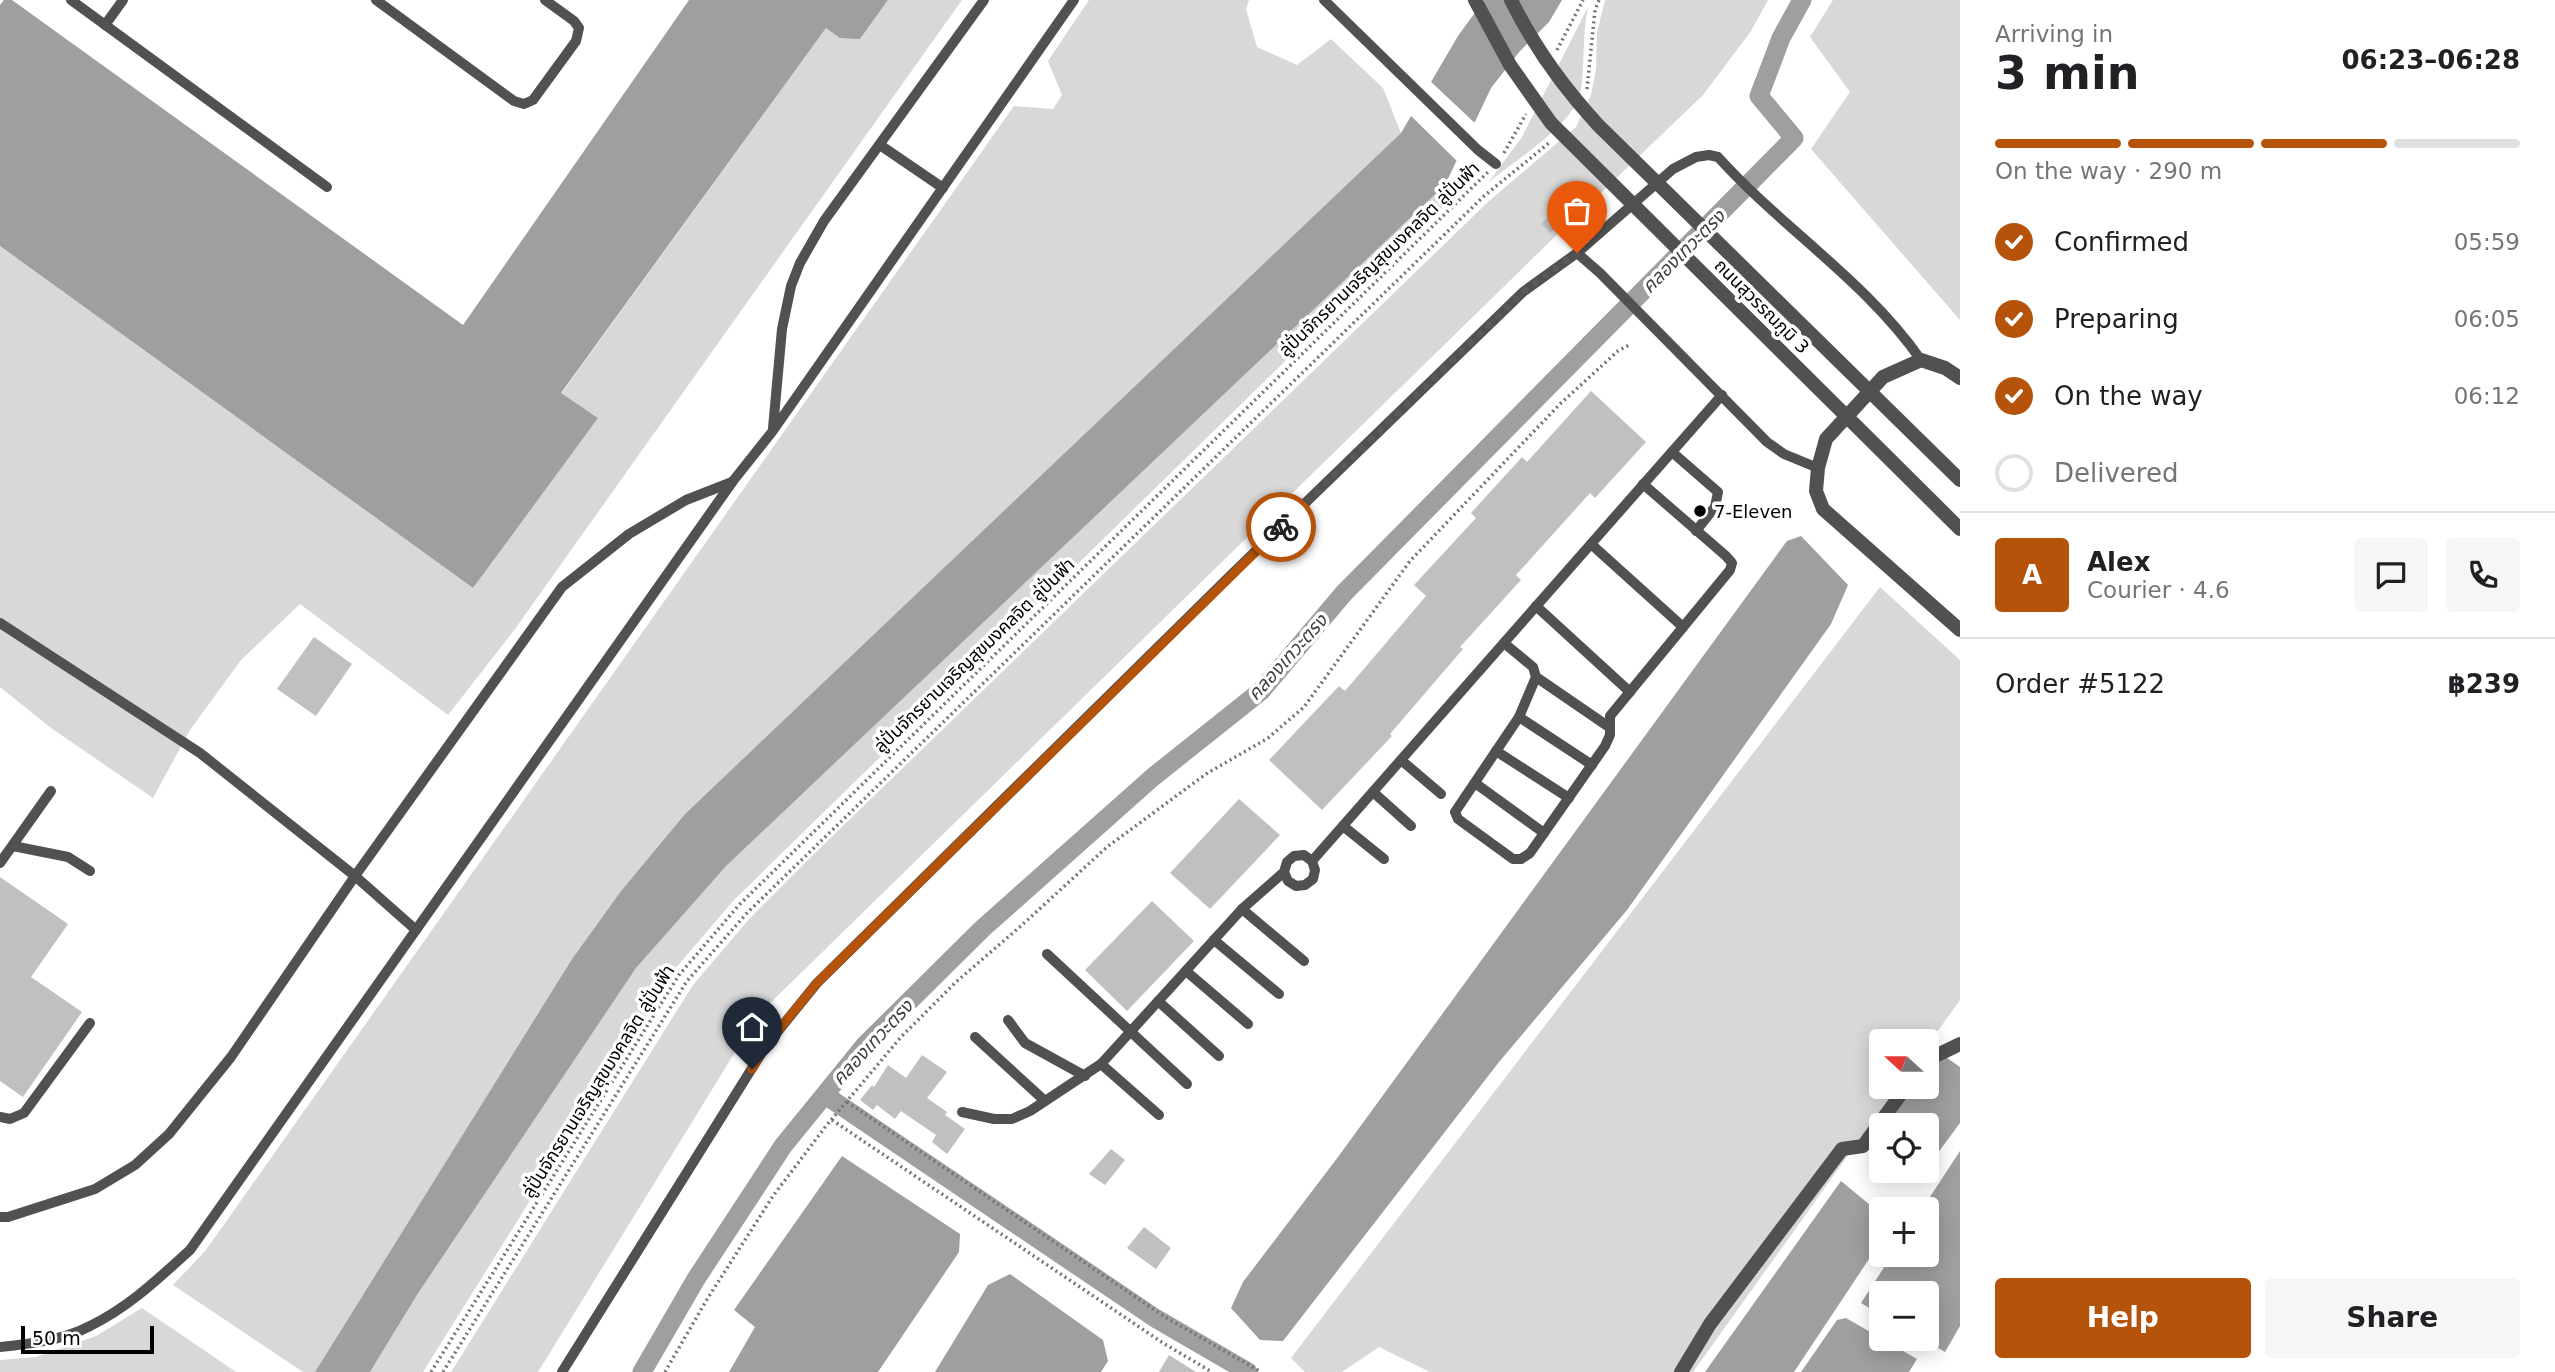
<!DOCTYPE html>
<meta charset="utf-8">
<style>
:root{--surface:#fff;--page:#f6f6f6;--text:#202124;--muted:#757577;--line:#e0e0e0;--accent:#b45309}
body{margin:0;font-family:"DejaVu Sans","Noto Sans Thai",sans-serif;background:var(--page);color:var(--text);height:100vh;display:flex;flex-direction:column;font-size:26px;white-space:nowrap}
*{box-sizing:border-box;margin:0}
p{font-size:23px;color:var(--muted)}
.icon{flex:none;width:38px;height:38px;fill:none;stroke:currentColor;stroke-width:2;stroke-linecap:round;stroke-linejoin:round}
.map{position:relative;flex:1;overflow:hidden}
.details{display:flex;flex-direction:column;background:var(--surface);width:595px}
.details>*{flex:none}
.needle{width:46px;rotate:291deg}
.tools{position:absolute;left:1869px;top:1029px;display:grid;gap:14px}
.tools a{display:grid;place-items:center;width:70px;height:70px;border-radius:7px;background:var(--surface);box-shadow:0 4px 18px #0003;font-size:35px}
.scale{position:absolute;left:21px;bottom:18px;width:133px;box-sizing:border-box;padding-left:7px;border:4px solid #000;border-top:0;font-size:19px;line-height:24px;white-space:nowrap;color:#000;-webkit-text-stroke:5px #fff;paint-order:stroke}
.pin{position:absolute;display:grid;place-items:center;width:60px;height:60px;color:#fff;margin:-72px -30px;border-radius:50% 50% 50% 0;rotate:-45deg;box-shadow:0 0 7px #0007}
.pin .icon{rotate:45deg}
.courier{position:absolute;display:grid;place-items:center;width:70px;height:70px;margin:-35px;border:5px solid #b45309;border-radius:50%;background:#fff;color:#222;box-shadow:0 2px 9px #0007}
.head em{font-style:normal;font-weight:800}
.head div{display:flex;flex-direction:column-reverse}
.head{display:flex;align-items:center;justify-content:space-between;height:119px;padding:0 35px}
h1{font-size:46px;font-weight:800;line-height:52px}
.bar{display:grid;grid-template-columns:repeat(4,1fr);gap:10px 7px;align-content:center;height:84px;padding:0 35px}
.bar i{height:9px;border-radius:5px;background:var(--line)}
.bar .active{background:var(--accent)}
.bar p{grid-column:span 4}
.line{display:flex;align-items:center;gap:18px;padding:0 35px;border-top:2px solid var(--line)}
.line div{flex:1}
.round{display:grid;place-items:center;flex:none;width:74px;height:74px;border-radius:7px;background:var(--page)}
ol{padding:0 35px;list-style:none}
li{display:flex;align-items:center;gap:21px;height:77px}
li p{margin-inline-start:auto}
li .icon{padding:7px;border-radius:50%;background:var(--accent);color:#fff;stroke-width:4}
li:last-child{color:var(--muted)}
li i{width:38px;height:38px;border:4px solid var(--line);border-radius:50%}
.button{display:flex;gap:14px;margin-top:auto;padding:14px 35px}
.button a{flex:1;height:80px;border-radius:7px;background:var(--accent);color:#fff;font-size:28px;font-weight:800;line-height:80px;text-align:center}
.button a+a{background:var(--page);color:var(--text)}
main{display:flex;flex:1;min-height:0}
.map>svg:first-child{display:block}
.green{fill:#d8d8d8}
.water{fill:#9f9f9f}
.pier{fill:#fff}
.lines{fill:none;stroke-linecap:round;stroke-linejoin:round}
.canal{stroke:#9f9f9f;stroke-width:19}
.building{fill:#c0c0c0}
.path{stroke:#737373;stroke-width:3.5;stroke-dasharray:2 3.5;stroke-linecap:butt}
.lane{stroke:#515151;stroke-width:10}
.street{stroke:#515151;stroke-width:14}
.street-bridge{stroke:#515151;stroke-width:14}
.done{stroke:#595959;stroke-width:7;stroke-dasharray:0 12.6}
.route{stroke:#b45309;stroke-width:9}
.poi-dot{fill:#000;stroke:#fff;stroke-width:2.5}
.labels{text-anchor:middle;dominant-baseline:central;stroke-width:7;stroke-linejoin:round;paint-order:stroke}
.street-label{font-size:18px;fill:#000;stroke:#fff}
.poi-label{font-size:18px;fill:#000;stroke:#fff;text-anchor:start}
.water-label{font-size:19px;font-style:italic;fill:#404040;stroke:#fff}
</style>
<main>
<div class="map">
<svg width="1960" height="1372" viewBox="0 0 1960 1372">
<rect width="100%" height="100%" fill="#fff"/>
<g class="green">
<path d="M 888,0 L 962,0 L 515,629 L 448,715 L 300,604 L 241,660 L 190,730 L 153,798 L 51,728 L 0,687 L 0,246 L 473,588 L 597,417 L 561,394 L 826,28 L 860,39 Z"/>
<path d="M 1089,0 L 1249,0 L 1246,9 L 1257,47 L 1297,65 L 1331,39 L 1383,88 L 1401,133 L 685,814 L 621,891 L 572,959 L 315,1372 L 303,1372 L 173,1285 L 206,1250 L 1014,106 L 1053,109 L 1062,95 L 1048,61 Z"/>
<path d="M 1605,0 L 1768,0 L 1751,31 L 1703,95 L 1584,209 L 1570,195 L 1560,205 L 1573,219 L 758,1015 L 538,1372 L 451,1372 L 693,985 L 750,918 L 817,851 L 1489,201 L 1576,127 L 1591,95 L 1596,69 L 1597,33 Z"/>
<path d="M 1833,0 L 1960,0 L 1960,320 L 1811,149 L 1850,92 L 1810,37 Z"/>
<path d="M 1588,7 C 1582,34 1585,62 1581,89 C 1577,124 1514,160 1488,183 L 1522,137 Z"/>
<path d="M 1445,185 L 1454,196 L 734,900 L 674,970 L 423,1372 L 370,1372 L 417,1295 L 636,968 L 725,866 Z"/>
<path d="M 1880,587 L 1960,660 L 1960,1000 L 1927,1046 L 1927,1041 L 1881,1041 L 1881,1087 L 1897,1087 L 1693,1372 L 1430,1372 L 1379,1347 L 1342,1372 L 1305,1372 L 1291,1358 Z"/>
<path d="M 142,1308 L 236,1372 L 0,1372 L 0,1360 L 36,1357 L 96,1336 Z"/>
</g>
<g class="water">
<path d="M 4,0 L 12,0 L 463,325 L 689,0 L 888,0 L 860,39 L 840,38 L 826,28 L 561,393 L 598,418 L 473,588 L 0,246 L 0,5 Z"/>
<path d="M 1484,0 L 1562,0 L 1549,22 L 1520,51 L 1491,88 L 1445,185 L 726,866 L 636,968 L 417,1295 L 370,1372 L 315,1372 L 572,959 L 621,891 L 685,814 L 1401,133 L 1458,36 Z"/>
<path d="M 1801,536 L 1848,585 L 1831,624 L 1627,910 L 1499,1062 L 1283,1341 L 1260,1340 L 1231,1308 L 1243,1282 L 1338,1157 L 1787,541 Z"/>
<path d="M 1937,1051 L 1960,1067 L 1960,1123 L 1929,1165 L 1927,1163 L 1927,1125 L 1884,1125 L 1912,1087 L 1927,1087 L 1927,1066 Z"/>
<path d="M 1960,1151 L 1960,1326 L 1945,1352 L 1923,1339 L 1927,1339 L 1927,1293 L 1881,1293 L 1881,1315 L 1861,1303 L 1892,1255 L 1927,1255 L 1927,1209 L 1922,1209 Z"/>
<path d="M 842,1156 L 960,1234 L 959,1252 L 878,1372 L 729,1372 L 755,1327 L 734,1310 Z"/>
<path d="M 1841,1181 L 1881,1214 L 1881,1241 L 1794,1372 L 1705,1372 Z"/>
<path d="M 1010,1274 L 1103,1340 L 1108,1361 L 1101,1372 L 935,1372 L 988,1285 Z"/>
<path d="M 1846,1318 L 1917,1359 L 1909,1372 L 1801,1372 L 1837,1320 Z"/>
</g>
<path class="pier" d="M 1428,79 L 1478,126 L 1460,164 L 1408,113 Z"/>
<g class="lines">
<g class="canal">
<path d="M 825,1095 L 1155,1318 L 1248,1372"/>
<path d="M 642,1372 L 696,1279 L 783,1146 L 865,1045 L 982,929 L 1153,777 L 1261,691 L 1344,593 L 1794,138 L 1759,96 L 1781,38 L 1802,0"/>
</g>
</g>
<g class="building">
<path d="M 1570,195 L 1579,204 L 1551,233 L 1541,224 Z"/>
<path d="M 1591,391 L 1646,442 L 1595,498 L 1590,493 L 1516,575 L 1521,580 L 1460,647 L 1463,649 L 1390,734 L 1392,736 L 1322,810 L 1269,760 L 1339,686 L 1345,691 L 1426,596 L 1414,585 L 1476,518 L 1471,513 L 1522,457 L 1527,462 Z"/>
<path d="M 314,637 L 352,664 L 316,716 L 277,689 Z"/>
<path d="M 1239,799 L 1280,835 L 1210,909 L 1170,873 Z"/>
<path d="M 0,877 L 68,924 L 31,977 L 82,1012 L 23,1097 L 0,1081 Z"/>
<path d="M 1152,901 L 1194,941 L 1127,1011 L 1085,970 Z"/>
<path d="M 922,1055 L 947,1072 L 927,1098 L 947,1112 L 945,1115 L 965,1129 L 947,1154 L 932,1142 L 936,1135 L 901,1111 L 895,1119 L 877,1105 L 873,1110 L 860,1100 L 872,1085 L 874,1087 L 888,1065 L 906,1078 Z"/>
<path d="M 1111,1149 L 1125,1160 L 1105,1185 L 1089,1174 Z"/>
<path d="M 1144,1227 L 1171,1248 L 1156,1269 L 1127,1248 Z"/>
<path d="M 1169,1355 L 1196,1372 L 1159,1372 Z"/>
</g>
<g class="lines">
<g class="path">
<path d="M 1557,50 L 1583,0"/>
<path d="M 1587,89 L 1595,10 L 1599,0"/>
<path d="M 1504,153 L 1526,114"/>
<path d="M 847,1102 L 1165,1317 L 1261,1372"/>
<path d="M 832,1120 L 1163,1343 L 1212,1372"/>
<path d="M 431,1372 L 679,975 L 739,905 L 1488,172"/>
<path d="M 443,1372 L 687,981 L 747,913 L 1484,196 L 1549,143"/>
<path d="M 665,1372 L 706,1301 L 773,1196 L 826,1126 L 901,1037 L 956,982 L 1022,925 L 1107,847 L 1206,774 L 1268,738 L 1304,707 L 1410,561 L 1560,404 L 1618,351 L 1629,345"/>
</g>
<g class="lane">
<path d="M 71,0 L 327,187"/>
<path d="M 376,0 L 514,101 L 524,104 L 533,100 L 576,41 L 579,28 L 574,21 L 545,0"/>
<path d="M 1324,0 L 1478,150 L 1496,164"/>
<path d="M 105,25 L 123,0"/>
<path d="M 880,145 L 943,188"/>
<path d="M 1577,253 L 1673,169 L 1696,157 L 1709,155 L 1718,157 C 1782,228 1866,281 1921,360"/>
<path d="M 773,428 L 782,329 L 791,286 L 800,263 L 824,221 L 984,0"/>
<path d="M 1672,452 L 1718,492 L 1715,507 L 1696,531"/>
<path d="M 1591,544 L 1683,627"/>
<path d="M 1536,606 L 1630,692"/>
<path d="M 0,623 L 200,753 L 355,876 L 416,930"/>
<path d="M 1504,643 L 1533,667 L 1536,677 L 1519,717 L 1455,812 L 1458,819 L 1513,859 L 1521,859 L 1530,853 L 1605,746 L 1610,735 L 1610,716 L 1730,570 L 1732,563 L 1726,556 L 1643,484"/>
<path d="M 1536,677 L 1609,727"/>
<path d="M 1519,717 L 1592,765"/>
<path d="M 1496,751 L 1569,798"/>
<path d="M 1401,760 L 1441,794"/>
<path d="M 1475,783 L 1544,833"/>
<path d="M 1373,792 L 1411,826"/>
<path d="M 1343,826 L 1384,859"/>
<path d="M 13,846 L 68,857 L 90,871"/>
<path d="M 1312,861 L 1722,395"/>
<path d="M 0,863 L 51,791"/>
<path d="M 1242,909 L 1304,961"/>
<path d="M 1214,940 L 1279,994"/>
<path d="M 1047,954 L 1187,1084"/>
<path d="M 1186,971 L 1248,1024"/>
<path d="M 1158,1001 L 1219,1056"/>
<path d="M 1008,1020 L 1025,1043 L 1085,1076"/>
<path d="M 975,1037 L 1045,1101"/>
<path d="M 1101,1064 L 1159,1115"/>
<path d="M 962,1112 L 994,1119 L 1012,1119 L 1030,1111 L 1101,1064 L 1242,909 L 1284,872 L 1287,862 L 1294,856 L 1304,855 L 1312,861 L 1315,870 L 1313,879 L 1305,885 L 1296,886 L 1288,881 L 1284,872"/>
<path d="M 0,1117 L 10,1119 L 24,1113 L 90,1023"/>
<path d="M 0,1217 L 8,1217 L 95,1189 L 135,1165 L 169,1134 L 231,1057 L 355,876 L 562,587 L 629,534 L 686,500 L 732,482"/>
<path d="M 0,1347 C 29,1344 64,1340 90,1326 C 129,1307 159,1278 190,1250 L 733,481 L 772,432 L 1074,0"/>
<path d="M 562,1372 L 766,1046 L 817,983 L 1235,571 L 1523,292 L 1577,253 L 1600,273 L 1767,442 L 1784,454 L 1818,468"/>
</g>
<g class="street">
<path d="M 1960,378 L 1945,368 L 1921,360 L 1883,377 L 1826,439 L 1818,468 L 1816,491 L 1823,509 L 1960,630"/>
<path d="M 1927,1060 L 1960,1044"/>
<path d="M 1681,1372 L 1710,1324 L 1842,1149 L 1863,1146 L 1906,1087"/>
</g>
<g class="street-bridge">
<path d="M 1475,0 L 1510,65 L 1551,123 L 1960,529"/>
<path d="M 1511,0 C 1534,47 1563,87 1598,125 L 1960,480"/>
</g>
</g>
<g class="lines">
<path class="done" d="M 1281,527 L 1523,292 L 1577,253"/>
<path class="route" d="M 752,1069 L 766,1045 L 817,983 L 1281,527"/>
</g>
<circle class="poi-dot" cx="1700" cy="511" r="7"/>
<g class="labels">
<g class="street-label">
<text transform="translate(1379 259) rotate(-44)">ลู่ปั่นจักรยานเจริญสุขมงคลจิต ลู่ปั่นฟ้า</text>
<text transform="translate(1762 306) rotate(45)">ถนนสุวรรณภูมิ 3</text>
<text transform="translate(974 655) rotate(-44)">ลู่ปั่นจักรยานเจริญสุขมงคลจิต ลู่ปั่นฟ้า</text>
<text transform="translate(598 1081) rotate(-58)">ลู่ปั่นจักรยานเจริญสุขมงคลจิต ลู่ปั่นฟ้า</text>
</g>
<g class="poi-label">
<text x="1714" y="511">7-Eleven</text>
</g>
<g class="water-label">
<text transform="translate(1683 251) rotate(-45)">คลองเทวะตรง</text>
<text transform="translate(1287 657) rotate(-48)">คลองเทวะตรง</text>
<text transform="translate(872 1042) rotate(-47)">คลองเทวะตรง</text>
</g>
</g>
</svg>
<div class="tools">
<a><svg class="needle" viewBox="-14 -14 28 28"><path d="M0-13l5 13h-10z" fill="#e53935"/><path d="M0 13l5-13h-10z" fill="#757577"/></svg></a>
<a><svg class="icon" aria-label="locate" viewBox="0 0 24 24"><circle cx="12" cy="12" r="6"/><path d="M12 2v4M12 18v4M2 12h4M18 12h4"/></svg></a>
<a>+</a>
<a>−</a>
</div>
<div class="scale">50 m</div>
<div class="pin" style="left:1577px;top:253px;background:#ea580c"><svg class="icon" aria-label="bag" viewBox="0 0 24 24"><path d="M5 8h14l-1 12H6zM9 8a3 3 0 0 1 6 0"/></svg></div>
<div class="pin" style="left:752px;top:1069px;background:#1f2937"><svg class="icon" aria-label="home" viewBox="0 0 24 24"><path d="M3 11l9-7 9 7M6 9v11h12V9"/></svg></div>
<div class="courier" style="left:1281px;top:527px"><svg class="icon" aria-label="bike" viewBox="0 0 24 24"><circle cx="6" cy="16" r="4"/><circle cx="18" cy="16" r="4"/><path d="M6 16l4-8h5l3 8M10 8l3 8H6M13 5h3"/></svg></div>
</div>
<section class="details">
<div class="head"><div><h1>3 min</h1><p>Arriving in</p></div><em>06:23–06:28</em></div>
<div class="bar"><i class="active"></i><i class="active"></i><i class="active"></i><i></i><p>On the way · 290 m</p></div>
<ol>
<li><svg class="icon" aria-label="check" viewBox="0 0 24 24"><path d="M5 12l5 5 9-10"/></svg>Confirmed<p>05:59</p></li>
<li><svg class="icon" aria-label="check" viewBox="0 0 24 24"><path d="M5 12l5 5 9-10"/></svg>Preparing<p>06:05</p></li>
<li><svg class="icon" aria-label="check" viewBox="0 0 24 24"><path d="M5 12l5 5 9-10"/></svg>On the way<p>06:12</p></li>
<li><i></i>Delivered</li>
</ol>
<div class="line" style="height:126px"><b class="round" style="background:var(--accent);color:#fff">A</b><div><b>Alex</b><p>Courier · 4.6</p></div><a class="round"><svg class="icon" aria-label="chat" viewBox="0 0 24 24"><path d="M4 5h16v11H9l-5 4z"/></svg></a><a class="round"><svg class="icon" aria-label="phone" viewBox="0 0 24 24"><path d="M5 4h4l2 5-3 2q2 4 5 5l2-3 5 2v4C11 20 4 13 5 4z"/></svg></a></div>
<div class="line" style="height:91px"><div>Order #5122</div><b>฿239</b></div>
<div class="button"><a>Help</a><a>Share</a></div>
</section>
</main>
